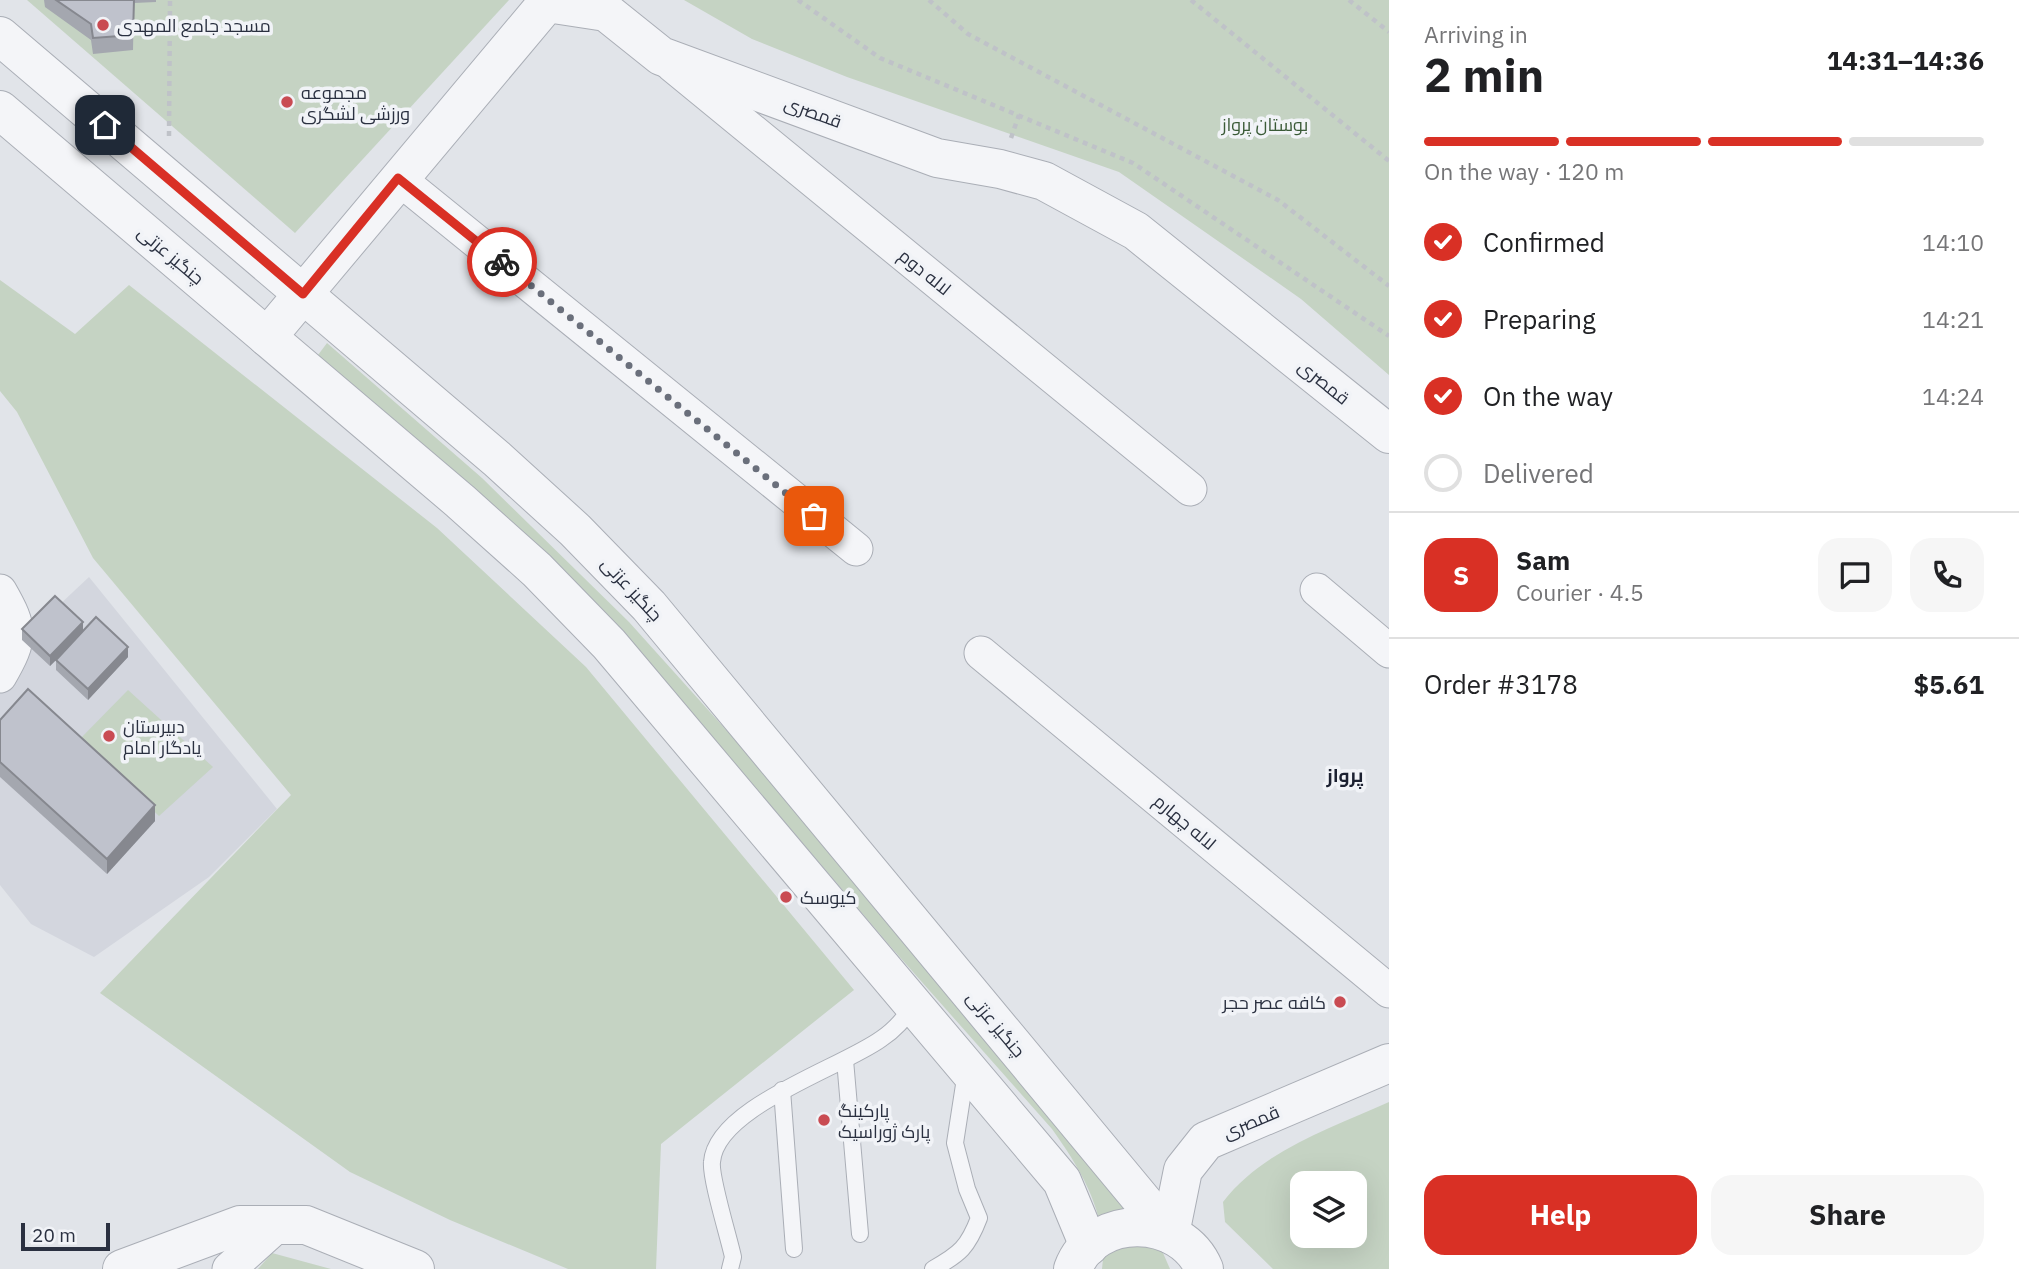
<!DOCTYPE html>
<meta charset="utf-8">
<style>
:root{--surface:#fff;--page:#f6f6f6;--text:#202124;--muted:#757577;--line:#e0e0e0;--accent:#d93025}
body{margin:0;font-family:"IBM Plex Sans",Cairo,sans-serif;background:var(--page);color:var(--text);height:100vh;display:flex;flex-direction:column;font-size:26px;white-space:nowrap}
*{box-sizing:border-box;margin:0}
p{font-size:23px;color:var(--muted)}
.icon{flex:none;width:38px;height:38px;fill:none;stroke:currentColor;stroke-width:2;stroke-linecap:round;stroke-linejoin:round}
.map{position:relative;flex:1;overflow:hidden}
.drawer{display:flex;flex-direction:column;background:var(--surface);width:630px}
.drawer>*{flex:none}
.buttons{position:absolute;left:1290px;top:1171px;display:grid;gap:14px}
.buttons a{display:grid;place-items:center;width:77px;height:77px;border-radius:14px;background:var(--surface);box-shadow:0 7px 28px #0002;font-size:35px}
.scale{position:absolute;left:21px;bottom:18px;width:89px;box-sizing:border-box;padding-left:7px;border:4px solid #2a3040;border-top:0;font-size:19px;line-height:24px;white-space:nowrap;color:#2a3040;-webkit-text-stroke:5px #f1f3f7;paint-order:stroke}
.pin{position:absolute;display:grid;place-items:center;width:60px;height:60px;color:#fff;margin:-30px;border-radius:14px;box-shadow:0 4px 10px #0006}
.courier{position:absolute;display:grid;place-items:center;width:70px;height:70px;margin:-35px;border:5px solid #d93025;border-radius:50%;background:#fff;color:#222;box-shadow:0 2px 9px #0007}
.summary em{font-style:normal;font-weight:800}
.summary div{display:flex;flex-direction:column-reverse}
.summary{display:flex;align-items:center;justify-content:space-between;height:119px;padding:0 35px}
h1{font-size:46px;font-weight:800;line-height:52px}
.bar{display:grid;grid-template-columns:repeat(4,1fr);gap:10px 7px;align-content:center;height:84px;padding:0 35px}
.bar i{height:9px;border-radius:5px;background:var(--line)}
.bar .on{background:var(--accent)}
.bar p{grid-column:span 4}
.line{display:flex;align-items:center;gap:18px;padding:0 35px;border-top:2px solid var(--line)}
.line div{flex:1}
.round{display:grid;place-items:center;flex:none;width:74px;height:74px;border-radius:21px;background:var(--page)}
ol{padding:0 35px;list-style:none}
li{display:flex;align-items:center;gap:21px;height:77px}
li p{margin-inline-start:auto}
li .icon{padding:7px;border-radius:50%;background:var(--accent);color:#fff;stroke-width:4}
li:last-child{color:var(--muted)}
li i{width:38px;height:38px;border:4px solid var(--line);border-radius:50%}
.button{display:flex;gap:14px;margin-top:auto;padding:14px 35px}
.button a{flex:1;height:80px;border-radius:21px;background:var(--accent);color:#fff;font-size:28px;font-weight:800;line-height:80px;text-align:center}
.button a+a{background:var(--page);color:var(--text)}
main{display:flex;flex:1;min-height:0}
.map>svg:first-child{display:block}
.built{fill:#d3d6de}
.green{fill:#c5d3c3;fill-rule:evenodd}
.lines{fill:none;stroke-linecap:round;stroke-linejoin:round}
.service-casing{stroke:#aaaeb6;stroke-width:18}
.minor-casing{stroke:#aaaeb6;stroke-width:35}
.tertiary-casing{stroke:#aaaeb6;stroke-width:40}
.path{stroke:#bfc2c8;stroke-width:4.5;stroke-dasharray:5 5;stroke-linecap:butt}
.service{stroke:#f4f5f8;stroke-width:16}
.minor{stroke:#f4f5f8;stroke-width:33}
.tertiary{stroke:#f4f5f8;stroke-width:38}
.wall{fill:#a4a7af}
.shaded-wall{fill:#86888f}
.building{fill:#bfc2cc;stroke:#86888f;stroke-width:2}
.done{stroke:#6a6f7b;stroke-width:7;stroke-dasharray:0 12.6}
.route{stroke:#d93025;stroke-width:9}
.poi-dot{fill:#c94b52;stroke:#f1f3f7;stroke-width:2.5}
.labels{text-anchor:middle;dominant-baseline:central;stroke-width:7;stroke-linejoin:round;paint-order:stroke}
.poi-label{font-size:18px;fill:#2a3040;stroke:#f1f3f7;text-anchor:start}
.street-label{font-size:18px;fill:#2a3040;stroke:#f1f3f7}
.park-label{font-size:18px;fill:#3b5b38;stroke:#f1f3f7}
.neighbourhood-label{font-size:19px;font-weight:bold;fill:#1c2131;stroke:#f1f3f7}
</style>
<main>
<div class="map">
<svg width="1389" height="1269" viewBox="0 0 1389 1269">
<rect width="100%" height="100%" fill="#e1e4e9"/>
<path class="built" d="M 89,577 L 277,809 L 209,877 L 94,957 L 31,924 L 0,885 L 0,664 L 8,653 Z"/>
<g class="green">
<path d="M 27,0 L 509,0 L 295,233 Z"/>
<path d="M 684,0 L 1389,0 L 1389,375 L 1301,299 L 1119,172 L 847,77 L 752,39 Z"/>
<path d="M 0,280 L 75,334 L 129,285 L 437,528 L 586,667 L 854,990 L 661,1144 L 656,1269 L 568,1269 L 450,1220 L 350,1172 L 100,993 L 291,795 L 93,558 L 17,412 L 0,391 Z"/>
<path d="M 327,343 L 482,478 L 629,622 L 737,742 L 1157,1239 L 1170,1269 L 1102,1269 C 1109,1216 1082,1171 1052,1129 L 890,946 L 711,735 L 621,636 L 318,355 Z"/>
<path d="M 128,690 L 213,767 L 159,816 L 79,740 Z"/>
<path d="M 1389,1102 L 1389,1269 L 1273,1269 L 1225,1222 L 1223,1202 C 1263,1150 1331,1128 1389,1102 ZM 1302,1183 L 1354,1183 L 1354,1236 L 1302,1236 Z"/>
<path d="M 272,1253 L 331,1269 L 258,1269 Z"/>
</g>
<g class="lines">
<g class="service-casing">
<g id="service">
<path d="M 845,1060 L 860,1234"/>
<path d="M 782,1090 L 794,1249"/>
<path d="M 730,1269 L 733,1257 C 729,1238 710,1177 712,1162 C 716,1107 841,1068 881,1039 C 895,1030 904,1019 914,1005"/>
<path d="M 933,1269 C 960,1254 968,1247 979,1218 L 967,1189 L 955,1143 L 966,1072"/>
</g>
</g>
<g class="minor-casing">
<g id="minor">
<path d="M 672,65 L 1190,489"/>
<path d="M 398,178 L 856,549"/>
<path d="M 1317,590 L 1389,651"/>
<path d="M 0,591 C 22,629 22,638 0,676"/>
<path d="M 981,653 L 1389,991"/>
<path d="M 229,1269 L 278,1225"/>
</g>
</g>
<g class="tertiary-casing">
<g id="tertiary">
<path d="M 0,36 L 497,459 L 575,530 L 649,606 L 1170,1234"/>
<path d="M 0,110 L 460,501 L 537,570 L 609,644 L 1062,1181 L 1089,1246"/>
<path d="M 267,337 L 547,3 L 606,12 L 661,56 L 937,158 L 1000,169 L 1044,181 L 1136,231 L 1389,434"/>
<path d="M 1170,1234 L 1183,1170 L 1206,1141 L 1389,1063"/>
<path d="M 122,1269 L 240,1225 L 306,1225 L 415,1269"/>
<path d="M 1073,1269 C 1094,1212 1182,1215 1204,1269"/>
</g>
</g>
<g class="path">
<path d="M 798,0 L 880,58 L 1133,163 L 1389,336"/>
<path d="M 929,0 L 968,34 L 1278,200 L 1389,286"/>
<path d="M 1191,0 L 1389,161"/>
<path d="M 1349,0 L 1389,32"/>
<path d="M 169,136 L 170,0"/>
<path d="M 1011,138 L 1019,115"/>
</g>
<use href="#service" class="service"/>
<use href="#minor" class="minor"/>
<use href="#tertiary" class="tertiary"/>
</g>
<g class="wall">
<path d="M 44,0 L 156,0 L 156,2 L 134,3 L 133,50 L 93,54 L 91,40 L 45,7 Z"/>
<path d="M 22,629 L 83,631 L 128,657 L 88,700 L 56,670 L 56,660 L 50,666 L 22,640 Z"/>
<path d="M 0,720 L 155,821 L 107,874 L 0,777 Z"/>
</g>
<g class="shaded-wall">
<path d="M 83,622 L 83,633 L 50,666 L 50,656 Z"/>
<path d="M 128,647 L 128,657 L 88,700 L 88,689 Z"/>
<path d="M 155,805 L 155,821 L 107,874 L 107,859 Z"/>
</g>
<g class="building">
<path d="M 56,0 L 134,0 L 133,35 L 93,38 L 91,24 Z"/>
<path d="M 55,596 L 83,622 L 50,656 L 22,629 Z"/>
<path d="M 96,617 L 128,647 L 88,689 L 56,660 Z"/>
<path d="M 28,689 L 155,805 L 107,859 L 0,762 L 0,720 Z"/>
</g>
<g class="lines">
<path class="done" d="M 502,262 L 814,516"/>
<path class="route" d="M 105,125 L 303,294 L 398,178 L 502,262"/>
</g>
<g class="poi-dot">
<circle cx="103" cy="25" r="7"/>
<circle cx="287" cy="102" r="7"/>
<circle cx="109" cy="736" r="7"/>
<circle cx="786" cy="897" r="7"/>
<circle cx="1340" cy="1002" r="7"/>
<circle cx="824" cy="1120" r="7"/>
</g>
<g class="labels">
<g class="poi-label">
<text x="117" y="25">مسجد جامع المهدی</text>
<text x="301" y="92">مجموعه<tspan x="301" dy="21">ورزشی لشگری</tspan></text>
<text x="123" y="726">دبیرستان<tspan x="123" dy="21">یادگار امام</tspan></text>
<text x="800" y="897">کیوسک</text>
<text x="1326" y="1002" text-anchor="end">کافه عصر حجر</text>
<text x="838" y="1110">پارکینگ<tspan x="838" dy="21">پارک ژوراسیک</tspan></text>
</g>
<g class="street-label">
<text transform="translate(813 112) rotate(20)">قمصری</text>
<text transform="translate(171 255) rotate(40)">چنگیز عزتی</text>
<text transform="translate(925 272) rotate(39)">لاله دوم</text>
<text transform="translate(1324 382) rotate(39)">قمصری</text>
<text transform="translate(632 589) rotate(47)">چنگیز عزتی</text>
<text transform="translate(1185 822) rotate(40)">لاله چهارم</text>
<text transform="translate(996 1024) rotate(50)">چنگیز عزتی</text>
<text transform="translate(1251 1122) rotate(-23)">قمصری</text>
</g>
<g class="park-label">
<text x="1265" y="124">بوستان پرواز</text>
</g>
<g class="neighbourhood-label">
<text x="1345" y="775">پرواز</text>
</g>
</g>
</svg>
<div class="buttons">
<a><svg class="icon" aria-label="layers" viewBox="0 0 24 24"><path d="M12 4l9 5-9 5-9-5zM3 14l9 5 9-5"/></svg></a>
</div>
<div class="scale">20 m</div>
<div class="pin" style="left:814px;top:516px;background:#ea580c"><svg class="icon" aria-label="bag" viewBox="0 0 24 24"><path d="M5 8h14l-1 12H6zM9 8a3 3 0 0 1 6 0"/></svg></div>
<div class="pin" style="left:105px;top:125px;background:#1f2937"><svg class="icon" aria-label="home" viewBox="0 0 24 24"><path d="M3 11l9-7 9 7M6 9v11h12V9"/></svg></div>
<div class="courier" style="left:502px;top:262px"><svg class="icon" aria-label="bike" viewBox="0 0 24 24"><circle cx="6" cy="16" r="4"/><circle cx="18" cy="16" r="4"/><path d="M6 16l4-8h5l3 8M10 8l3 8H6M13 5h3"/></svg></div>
</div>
<section class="drawer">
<div class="summary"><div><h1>2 min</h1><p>Arriving in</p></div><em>14:31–14:36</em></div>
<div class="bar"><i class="on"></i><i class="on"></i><i class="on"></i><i></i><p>On the way · 120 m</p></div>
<ol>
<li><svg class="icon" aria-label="check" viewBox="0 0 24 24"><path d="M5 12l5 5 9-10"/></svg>Confirmed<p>14:10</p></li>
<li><svg class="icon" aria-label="check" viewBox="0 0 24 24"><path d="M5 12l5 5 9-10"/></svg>Preparing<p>14:21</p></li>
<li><svg class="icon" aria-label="check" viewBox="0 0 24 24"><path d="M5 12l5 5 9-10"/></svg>On the way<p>14:24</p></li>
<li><i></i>Delivered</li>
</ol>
<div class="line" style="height:126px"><b class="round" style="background:var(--accent);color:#fff">S</b><div><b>Sam</b><p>Courier · 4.5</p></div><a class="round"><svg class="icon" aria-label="chat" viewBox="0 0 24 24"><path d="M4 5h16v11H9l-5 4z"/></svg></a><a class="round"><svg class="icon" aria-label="phone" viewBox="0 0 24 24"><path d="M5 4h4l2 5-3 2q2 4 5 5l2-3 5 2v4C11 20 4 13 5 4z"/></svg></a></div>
<div class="line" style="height:91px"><div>Order #3178</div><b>$5.61</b></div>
<div class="button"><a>Help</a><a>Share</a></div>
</section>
</main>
